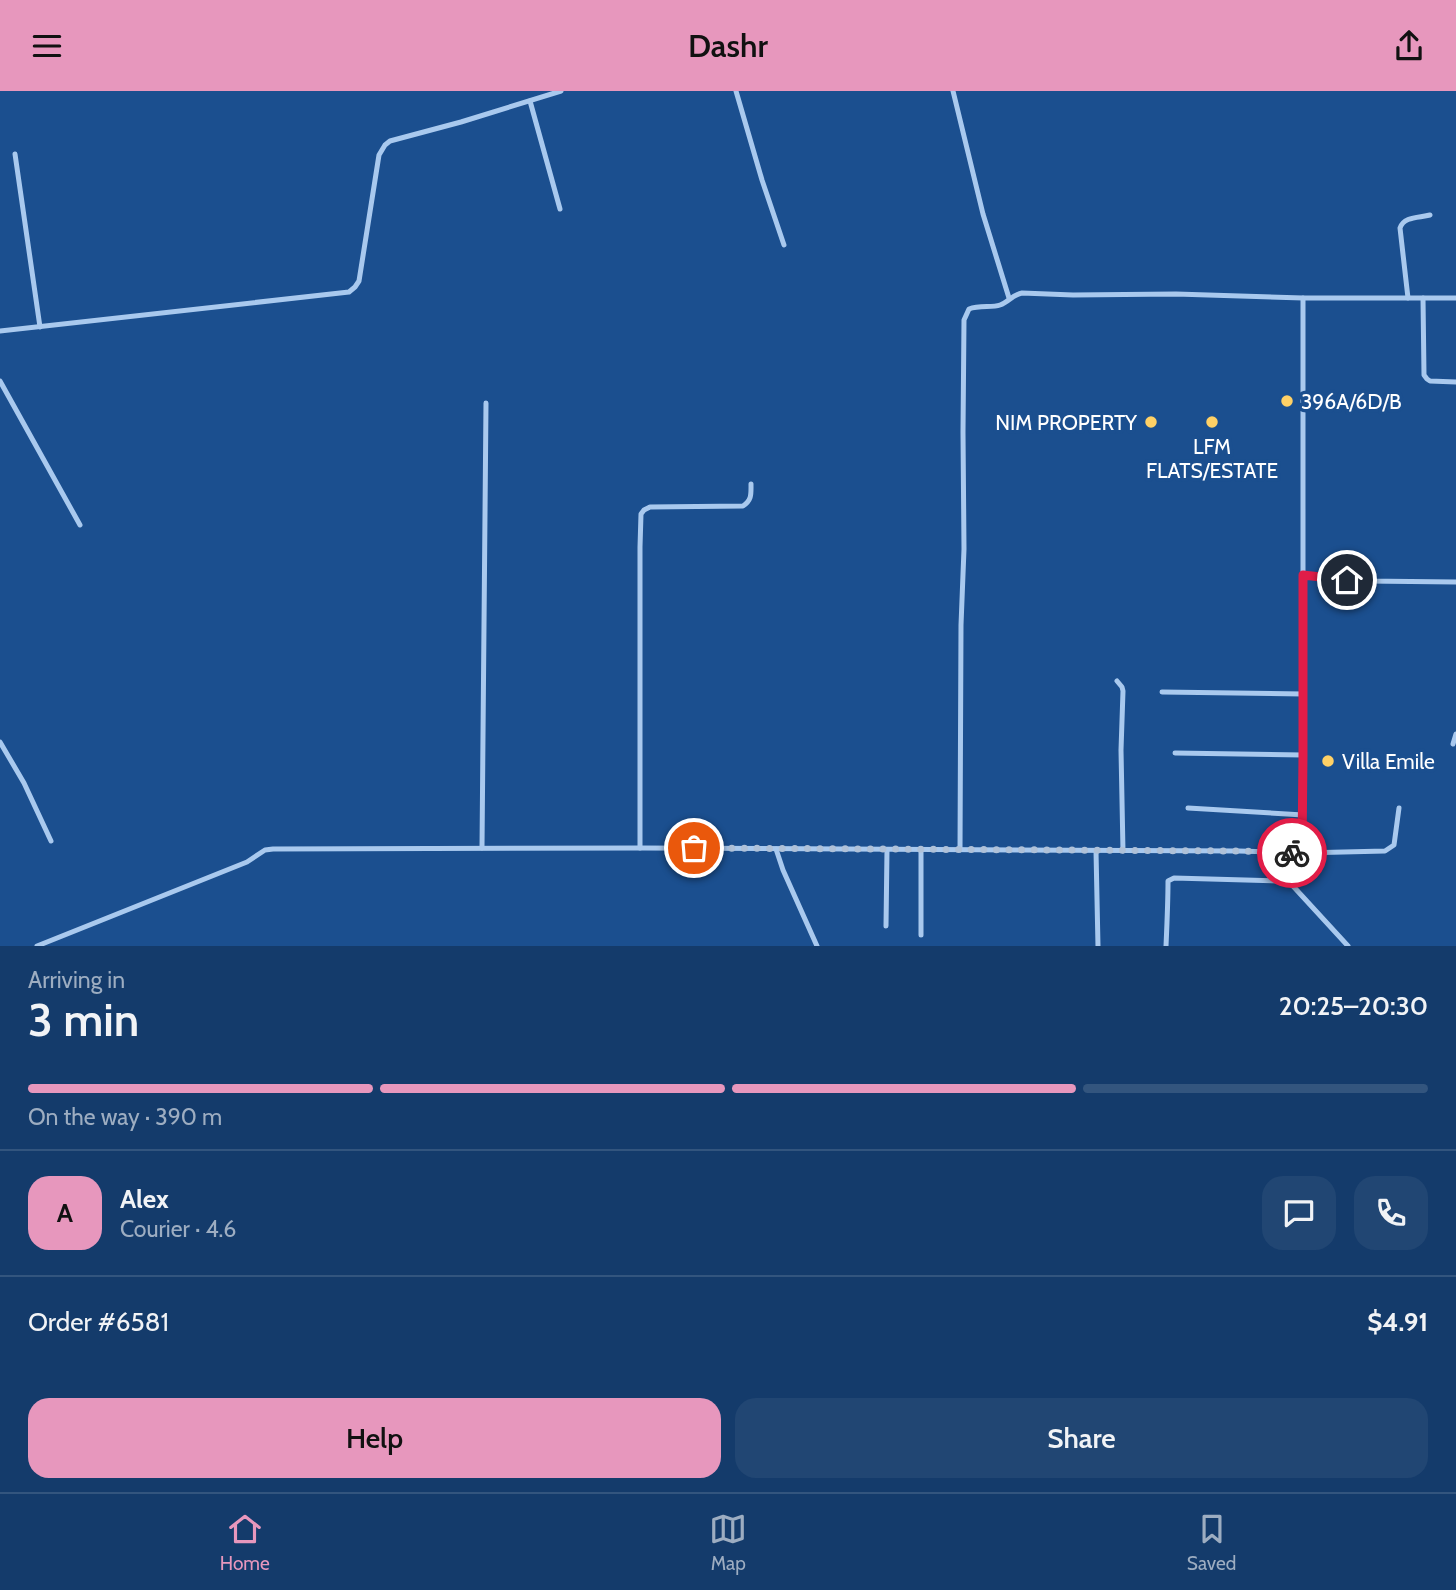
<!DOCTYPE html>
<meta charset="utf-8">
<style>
:root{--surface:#143b6b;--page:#214673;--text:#f1f3f6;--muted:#9dadc1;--line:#33557e;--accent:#e797bd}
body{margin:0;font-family:Cabin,sans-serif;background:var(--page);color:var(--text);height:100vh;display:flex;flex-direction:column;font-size:26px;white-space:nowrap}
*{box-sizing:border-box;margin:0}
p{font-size:23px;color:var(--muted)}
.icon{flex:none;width:38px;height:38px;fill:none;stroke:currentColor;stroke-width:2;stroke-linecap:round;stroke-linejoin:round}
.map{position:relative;height:855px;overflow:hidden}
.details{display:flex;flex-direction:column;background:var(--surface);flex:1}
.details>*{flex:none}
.pin{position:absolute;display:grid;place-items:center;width:60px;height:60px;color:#fff;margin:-30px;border:4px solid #fff;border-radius:50%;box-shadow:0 2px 7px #0007}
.courier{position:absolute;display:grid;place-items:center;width:70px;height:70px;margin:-35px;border:5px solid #e11d48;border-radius:50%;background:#fff;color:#222;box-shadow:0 2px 9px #0007}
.headline em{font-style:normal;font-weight:600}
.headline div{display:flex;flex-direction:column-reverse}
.headline{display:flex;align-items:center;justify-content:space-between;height:119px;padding:0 28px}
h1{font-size:46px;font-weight:600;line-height:52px}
.bar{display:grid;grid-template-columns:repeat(4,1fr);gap:10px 7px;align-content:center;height:84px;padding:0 28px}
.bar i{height:9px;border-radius:5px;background:var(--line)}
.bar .selected{background:var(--accent)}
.bar p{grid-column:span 4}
.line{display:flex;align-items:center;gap:18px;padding:0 28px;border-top:2px solid var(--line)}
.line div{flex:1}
.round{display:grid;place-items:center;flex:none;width:74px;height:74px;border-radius:21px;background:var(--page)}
.primary-button{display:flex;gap:14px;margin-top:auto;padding:14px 28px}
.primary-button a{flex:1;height:80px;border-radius:21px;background:var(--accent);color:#111;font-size:28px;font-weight:600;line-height:80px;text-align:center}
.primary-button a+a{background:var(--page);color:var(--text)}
header{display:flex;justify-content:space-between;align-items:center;height:91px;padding:0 28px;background:var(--accent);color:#111;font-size:32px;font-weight:600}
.tabs{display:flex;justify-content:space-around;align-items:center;height:98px;border-top:2px solid var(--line);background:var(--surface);font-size:19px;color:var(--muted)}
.tabs a{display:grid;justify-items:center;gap:4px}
.tabs .selected{color:var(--accent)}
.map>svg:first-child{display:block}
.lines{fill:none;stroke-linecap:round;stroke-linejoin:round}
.minor{stroke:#a9c9ee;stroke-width:5}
.done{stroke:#afc1d8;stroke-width:7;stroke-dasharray:0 12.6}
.route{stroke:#e11d48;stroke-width:9}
.poi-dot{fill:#ffd166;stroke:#1b4f8f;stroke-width:2.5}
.labels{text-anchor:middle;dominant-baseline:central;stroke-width:7;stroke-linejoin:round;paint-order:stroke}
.poi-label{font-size:21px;fill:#fff;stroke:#1b4f8f;text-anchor:start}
</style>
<header><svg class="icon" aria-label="menu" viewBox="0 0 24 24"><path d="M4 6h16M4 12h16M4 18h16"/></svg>Dashr<svg class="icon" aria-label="share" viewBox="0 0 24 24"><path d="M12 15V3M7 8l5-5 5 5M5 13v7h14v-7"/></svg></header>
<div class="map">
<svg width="1456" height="855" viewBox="0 0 1456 855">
<rect width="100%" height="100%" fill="#1b4f8f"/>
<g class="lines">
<g class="minor">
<path d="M 736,0 L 762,89 L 784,154"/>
<path d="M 953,0 L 983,123 L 1009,207"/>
<path d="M 530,10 L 560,118"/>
<path d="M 15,63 L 40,236"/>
<path d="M 1408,207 L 1400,137 C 1404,125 1419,127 1430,124"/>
<path d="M 1423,207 L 1424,284 L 1427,288 L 1430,290 L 1456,291"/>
<path d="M 0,240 L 349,201 L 355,196 L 359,190 L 379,64 L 385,54 L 390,50 L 461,31 L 561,0"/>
<path d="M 0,290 L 80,434"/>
<path d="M 1303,484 L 1365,490 L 1456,491"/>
<path d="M 1117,590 L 1122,596 L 1123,600 L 1121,659 L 1123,760"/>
<path d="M 1162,601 L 1303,603"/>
<path d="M 0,651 L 24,692 L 51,750"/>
<path d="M 1453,653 L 1456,643"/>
<path d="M 1175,662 L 1303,664"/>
<path d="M 1188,717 L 1303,724"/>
<path d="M 482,757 L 486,312"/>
<path d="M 640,757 L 640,456 L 641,423 L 644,419 L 650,416 L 743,415 C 752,409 751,403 751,393"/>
<path d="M 776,758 L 783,779 L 817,855"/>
<path d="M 921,759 L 921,844"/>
<path d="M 960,759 L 961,534 L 964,458 L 963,341 L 964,229 L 969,218 C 980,214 992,217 1000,214 C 1009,211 1012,204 1022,202 L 1073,204 L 1176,203 L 1303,207 L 1456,207"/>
<path d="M 1096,760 L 1098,855"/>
<path d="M 1302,762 L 1385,760 L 1394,754 L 1399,717"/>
<path d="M 886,835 L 887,759"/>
<path d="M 37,855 L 247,771 L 265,759 L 273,758 L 640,757 L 1239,760 L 1302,762 L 1303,664 L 1303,207"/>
<path d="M 1166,855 C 1167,833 1168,811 1168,790 L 1174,787 L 1283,790 L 1292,794 L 1348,855"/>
</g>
</g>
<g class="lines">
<path class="done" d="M 694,757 L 1240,760 L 1292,762"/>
<path class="route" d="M 1292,762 L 1302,762 L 1303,664 L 1303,484 L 1347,489"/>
</g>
<g class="poi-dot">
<circle cx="1287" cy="310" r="7"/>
<circle cx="1151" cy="331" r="7"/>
<circle cx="1212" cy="331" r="7"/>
<circle cx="1328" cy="670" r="7"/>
</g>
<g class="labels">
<g class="poi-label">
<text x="1301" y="310">396A/6D/B</text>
<text x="1137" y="331" text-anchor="end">NIM PROPERTY</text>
<text x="1212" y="355" text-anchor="middle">LFM<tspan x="1212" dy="24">FLATS/ESTATE</tspan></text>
<text x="1342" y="670">Villa Emile</text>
</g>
</g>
</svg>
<div class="pin" style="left:694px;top:757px;background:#ea580c"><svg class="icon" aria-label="bag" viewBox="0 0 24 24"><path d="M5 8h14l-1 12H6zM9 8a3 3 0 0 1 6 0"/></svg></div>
<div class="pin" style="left:1347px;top:489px;background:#1f2937"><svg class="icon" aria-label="home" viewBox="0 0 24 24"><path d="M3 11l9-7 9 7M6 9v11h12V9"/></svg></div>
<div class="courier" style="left:1292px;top:762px"><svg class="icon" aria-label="bike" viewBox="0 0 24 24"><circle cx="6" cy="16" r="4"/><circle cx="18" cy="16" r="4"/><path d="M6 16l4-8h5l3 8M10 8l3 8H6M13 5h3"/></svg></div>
</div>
<section class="details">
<div class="headline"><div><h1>3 min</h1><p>Arriving in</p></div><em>20:25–20:30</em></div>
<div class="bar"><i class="selected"></i><i class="selected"></i><i class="selected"></i><i></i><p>On the way · 390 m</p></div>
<div class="line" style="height:126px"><b class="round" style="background:var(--accent);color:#111">A</b><div><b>Alex</b><p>Courier · 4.6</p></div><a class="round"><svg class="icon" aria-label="chat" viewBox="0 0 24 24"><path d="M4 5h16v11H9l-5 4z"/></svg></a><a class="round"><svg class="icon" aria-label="phone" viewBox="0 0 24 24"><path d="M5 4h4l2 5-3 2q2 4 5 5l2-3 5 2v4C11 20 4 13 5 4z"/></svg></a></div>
<div class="line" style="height:91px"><div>Order #6581</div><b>$4.91</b></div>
<div class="primary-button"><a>Help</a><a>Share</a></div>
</section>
<nav class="tabs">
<a class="selected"><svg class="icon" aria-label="home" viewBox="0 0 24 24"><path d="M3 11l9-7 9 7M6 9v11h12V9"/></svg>Home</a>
<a><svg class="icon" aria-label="map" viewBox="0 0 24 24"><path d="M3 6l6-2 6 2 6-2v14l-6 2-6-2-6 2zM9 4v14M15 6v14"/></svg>Map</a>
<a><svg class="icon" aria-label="saved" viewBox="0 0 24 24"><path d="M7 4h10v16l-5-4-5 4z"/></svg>Saved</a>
</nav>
